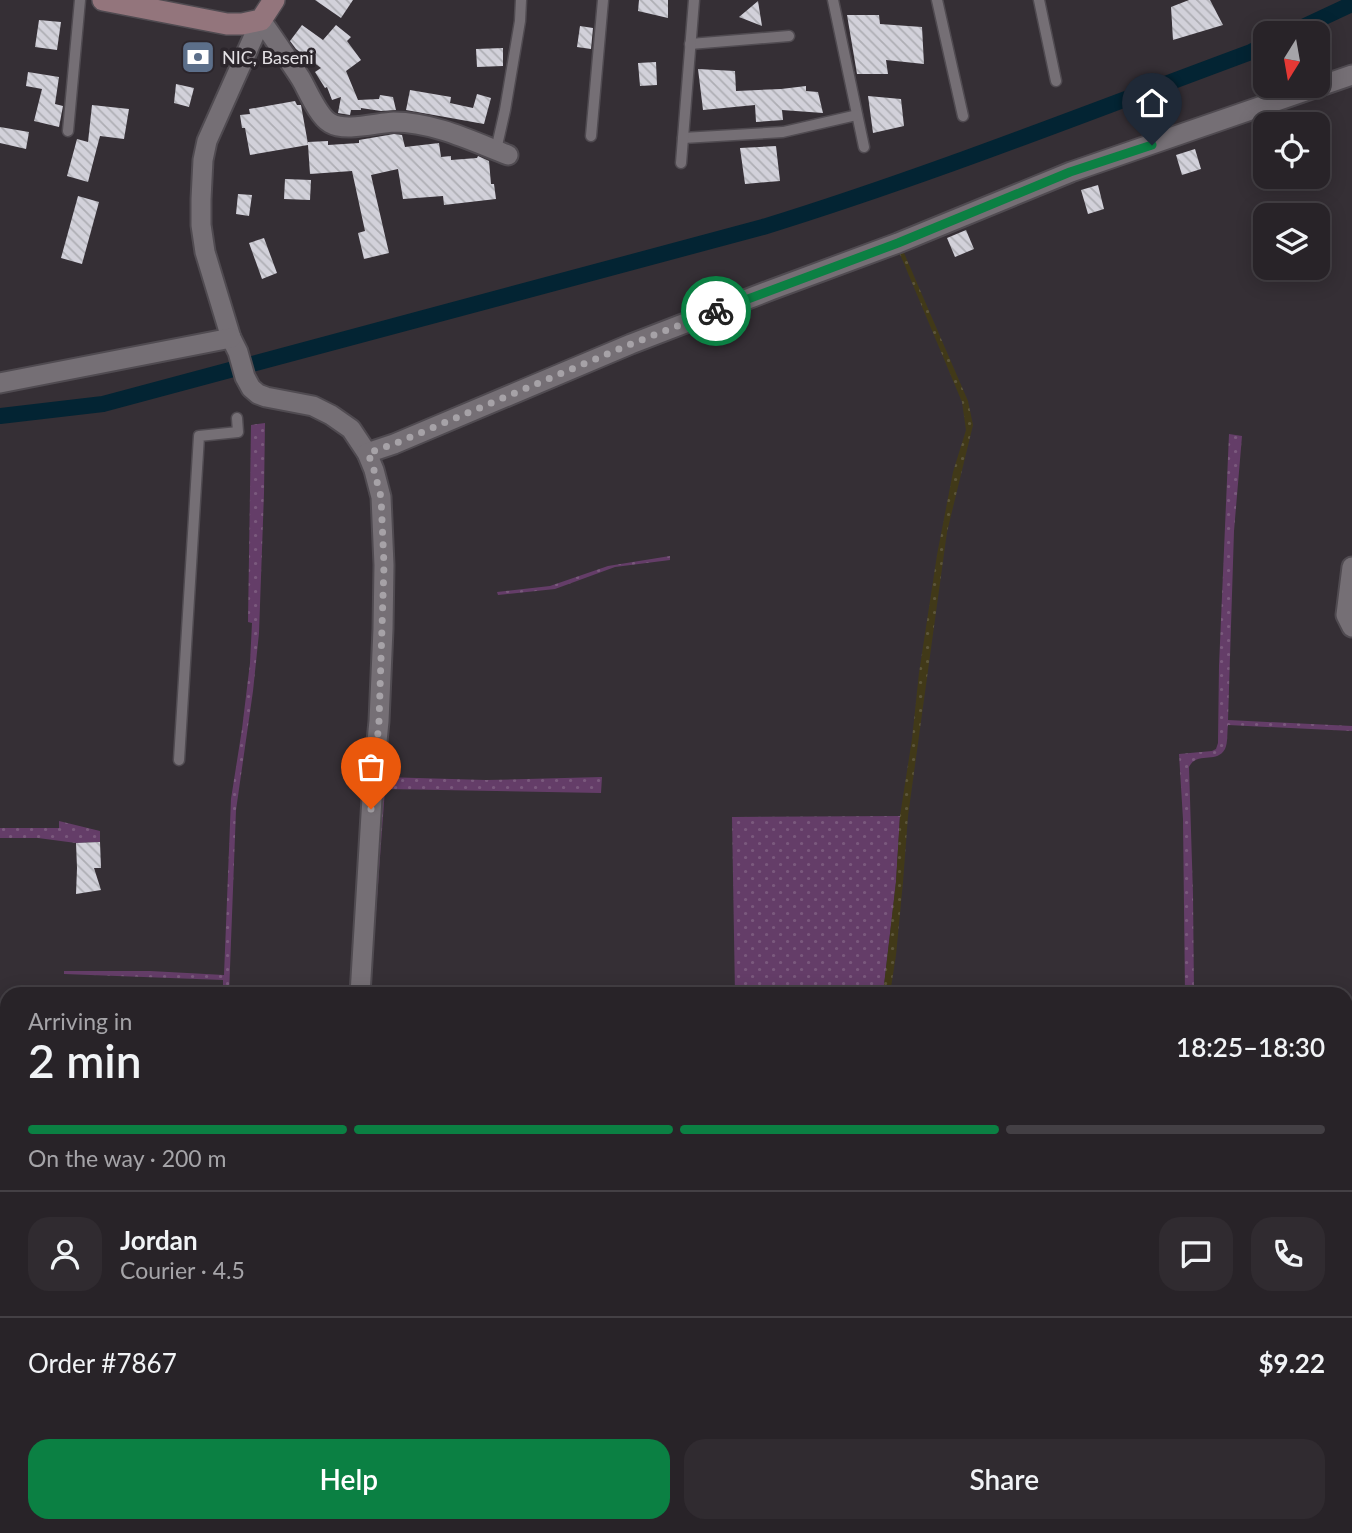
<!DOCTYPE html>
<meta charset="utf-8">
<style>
:root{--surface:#282328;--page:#302b30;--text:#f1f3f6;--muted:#a5a4a8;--line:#444045;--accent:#0b8043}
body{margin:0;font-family:Lato,sans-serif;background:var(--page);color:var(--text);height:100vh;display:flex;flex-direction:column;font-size:26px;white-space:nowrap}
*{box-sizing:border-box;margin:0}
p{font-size:23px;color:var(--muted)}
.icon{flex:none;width:38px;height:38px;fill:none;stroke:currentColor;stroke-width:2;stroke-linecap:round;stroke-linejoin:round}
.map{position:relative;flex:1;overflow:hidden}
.sheet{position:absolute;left:0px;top:987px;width:1353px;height:546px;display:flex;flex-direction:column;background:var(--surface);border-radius:21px 21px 0 0;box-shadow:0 4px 18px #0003,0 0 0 2px var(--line)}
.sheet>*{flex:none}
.needle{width:46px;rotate:191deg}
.buttons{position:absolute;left:1253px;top:21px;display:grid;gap:14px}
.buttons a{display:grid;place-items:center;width:77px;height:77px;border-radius:14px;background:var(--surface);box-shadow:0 4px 18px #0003,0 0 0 2px var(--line);font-size:35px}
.pin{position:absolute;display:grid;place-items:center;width:60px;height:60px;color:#fff;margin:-72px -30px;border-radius:50% 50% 50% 0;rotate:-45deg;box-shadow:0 0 7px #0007}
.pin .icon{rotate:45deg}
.courier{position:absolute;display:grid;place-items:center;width:70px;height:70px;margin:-35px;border:5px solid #0b8043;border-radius:50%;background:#fff;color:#222;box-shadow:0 2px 9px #0007}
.summary em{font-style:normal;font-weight:600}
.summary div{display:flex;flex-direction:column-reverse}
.summary{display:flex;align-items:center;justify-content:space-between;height:119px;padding:0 28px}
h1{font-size:46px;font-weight:600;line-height:52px}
.bar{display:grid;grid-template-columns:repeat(4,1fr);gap:10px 7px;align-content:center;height:84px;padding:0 28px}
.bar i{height:9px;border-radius:5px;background:var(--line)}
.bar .active{background:var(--accent)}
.bar p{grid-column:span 4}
.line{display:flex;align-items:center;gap:18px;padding:0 28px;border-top:2px solid var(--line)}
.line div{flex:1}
.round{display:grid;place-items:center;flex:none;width:74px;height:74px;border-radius:21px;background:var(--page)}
.action{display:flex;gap:14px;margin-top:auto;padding:14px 28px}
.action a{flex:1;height:80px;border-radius:21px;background:var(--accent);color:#fff;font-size:28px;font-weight:600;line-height:80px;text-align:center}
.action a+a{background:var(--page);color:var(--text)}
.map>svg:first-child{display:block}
.grass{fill:url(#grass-dots)}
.forest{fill:url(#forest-firs)}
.sand{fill:url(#sand-dots)}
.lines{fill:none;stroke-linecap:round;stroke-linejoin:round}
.canal{stroke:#032433;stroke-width:16}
.building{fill:url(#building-back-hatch)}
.lane-casing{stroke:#504b51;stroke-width:13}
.street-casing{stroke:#504b51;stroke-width:23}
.secondary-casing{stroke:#504b51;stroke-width:24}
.lane{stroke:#756f75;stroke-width:10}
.street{stroke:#756f75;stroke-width:19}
.secondary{stroke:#93757c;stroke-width:21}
.done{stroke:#a6a2a7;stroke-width:7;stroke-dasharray:0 12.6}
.route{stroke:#0b8043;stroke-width:9}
.labels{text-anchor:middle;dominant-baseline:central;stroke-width:7;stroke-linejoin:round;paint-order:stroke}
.poi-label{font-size:18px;fill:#e3e0e4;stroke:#2b252b;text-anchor:start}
</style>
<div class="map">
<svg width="1352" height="1533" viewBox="0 0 1352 1533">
<defs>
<pattern id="grass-dots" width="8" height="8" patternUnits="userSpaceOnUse" patternTransform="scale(1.75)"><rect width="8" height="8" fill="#643d68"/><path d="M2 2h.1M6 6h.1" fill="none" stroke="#7a597d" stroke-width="1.8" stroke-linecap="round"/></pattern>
<pattern id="forest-firs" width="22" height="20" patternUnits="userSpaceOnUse" patternTransform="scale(1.75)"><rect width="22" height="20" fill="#874d8d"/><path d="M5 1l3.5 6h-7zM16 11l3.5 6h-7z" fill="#98669d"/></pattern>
<pattern id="sand-dots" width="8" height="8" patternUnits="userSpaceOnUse" patternTransform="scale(1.75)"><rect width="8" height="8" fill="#413918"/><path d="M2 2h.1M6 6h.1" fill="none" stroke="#5c5539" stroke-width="1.8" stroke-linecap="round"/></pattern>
<pattern id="building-back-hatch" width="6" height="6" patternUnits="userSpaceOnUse" patternTransform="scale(1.75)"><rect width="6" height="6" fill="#d2d1da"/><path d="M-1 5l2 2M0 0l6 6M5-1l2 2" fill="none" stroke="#aeaeb4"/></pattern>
</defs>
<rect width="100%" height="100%" fill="#352f35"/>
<g class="grass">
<path d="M 265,423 L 264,493 L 259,633 L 253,691 L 236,810 L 229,994 L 223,994 L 223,980 L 64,974 L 64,971 L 150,971 L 224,975 L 231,799 L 242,729 L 250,663 L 252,623 L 248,622 L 251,425 Z"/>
<path d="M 1229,434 L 1242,436 L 1234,531 L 1228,720 L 1352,726 L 1352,731 L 1228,725 C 1227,732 1228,743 1225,749 C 1217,764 1197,751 1189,767 L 1193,895 L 1194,994 L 1185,994 L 1183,819 L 1179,754 L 1212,751 L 1216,749 L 1218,743 L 1219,666 Z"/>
<path d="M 670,556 L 670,560 L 615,567 L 555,589 L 498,595 L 497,592 L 550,586 L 608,566 Z"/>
<path d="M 383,777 L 486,780 L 602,777 L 601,793 L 385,789 L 370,994 L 367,994 Z"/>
<path d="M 900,816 L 896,882 L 883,994 L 735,994 L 732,817 Z"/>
<path d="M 59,821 L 100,831 L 100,842 L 76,843 L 38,838 L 0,838 L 0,828 L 59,828 Z"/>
<rect x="325" y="1526" width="227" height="7"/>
</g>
<path class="forest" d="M 0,1452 L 7,1452 L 7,1526 L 186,1526 L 185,1533 L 0,1533 Z"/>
<path class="sand" d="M 901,246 L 968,401 L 973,425 L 947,532 L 908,816 L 903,882 L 896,955 L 890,994 L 883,994 L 896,882 L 900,816 L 912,739 L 919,673 L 937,555 L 953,472 L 966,430 L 962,402 L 897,247 Z"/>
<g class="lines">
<g class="canal">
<path d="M 1290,33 L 1352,4"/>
<path d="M 0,416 L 103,404 L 763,227 C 928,176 1089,112 1251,52 L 1265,45"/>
</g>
</g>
<g class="building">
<path d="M 315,0 L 353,0 L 341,18 Z"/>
<path d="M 639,0 L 668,0 L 668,18 L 638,11 Z"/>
<path d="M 1189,0 L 1210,0 L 1223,25 L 1173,40 L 1171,7 Z"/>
<path d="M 758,1 L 762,26 L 739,17 Z"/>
<path d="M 847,15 L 879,15 L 880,24 L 922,27 L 924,64 L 886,60 L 888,74 L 857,74 Z"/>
<path d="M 39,20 L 61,22 L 57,50 L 35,47 Z"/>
<path d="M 302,25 L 323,40 L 336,25 L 351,37 L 347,41 L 361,60 L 346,71 L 358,100 L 379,99 L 380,95 L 393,97 L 396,110 L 381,111 L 361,108 L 361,110 L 351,110 L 350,115 L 338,113 L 341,97 L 332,100 L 327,87 L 325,88 L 315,72 L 321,68 L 296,49 L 290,41 Z"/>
<path d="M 580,26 L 593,28 L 591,49 L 577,47 Z"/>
<path d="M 503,48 L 503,66 L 477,67 L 476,49 Z"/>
<path d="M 191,53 L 212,56 L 210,72 L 189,70 Z"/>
<path d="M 656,62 L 657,85 L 640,86 L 638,63 Z"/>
<path d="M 698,69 L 735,71 L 736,91 L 781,89 L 806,86 L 806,91 L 818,92 L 823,113 L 782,110 L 783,120 L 756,122 L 755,105 L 703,110 Z"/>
<path d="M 28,72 L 59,77 L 55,104 L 63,106 L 59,127 L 34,121 L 42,89 L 26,86 Z"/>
<path d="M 176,84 L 194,88 L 189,107 L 174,103 Z"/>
<path d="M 410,90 L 451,97 L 450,103 L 473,108 L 477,94 L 491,98 L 484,124 L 406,110 Z"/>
<path d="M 868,96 L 901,99 L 904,126 L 873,133 Z"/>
<path d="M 295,101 L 297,105 L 301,105 L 308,144 L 308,142 L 328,141 L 328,145 L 359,143 L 359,140 L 394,134 L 402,135 L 405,147 L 439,143 L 441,157 L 451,156 L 451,160 L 477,158 L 478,156 L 489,161 L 491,184 L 494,184 L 496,199 L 444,205 L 443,196 L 403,199 L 398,169 L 371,175 L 389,253 L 364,259 L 358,233 L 365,231 L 352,171 L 310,174 L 308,145 L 250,155 L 245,128 L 242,128 L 240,115 L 250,114 L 249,109 Z"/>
<path d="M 92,105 L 129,109 L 124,139 L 100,136 L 88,182 L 67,176 L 77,139 L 88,142 Z"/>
<path d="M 0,127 L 29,132 L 26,149 L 0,143 Z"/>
<path d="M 776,146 L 780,181 L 745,184 L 740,148 Z"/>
<path d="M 1195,149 L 1201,169 L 1182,175 L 1176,155 Z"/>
<path d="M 285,179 L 311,180 L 310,200 L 284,199 Z"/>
<path d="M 1098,185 L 1104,209 L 1088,214 L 1081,190 Z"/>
<path d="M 238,194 L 252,195 L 249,216 L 236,214 Z"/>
<path d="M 78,196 L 99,202 L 82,264 L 61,258 Z"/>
<path d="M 966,230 L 974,249 L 955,257 L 947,238 Z"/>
<path d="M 264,238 L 277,273 L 262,279 L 249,243 Z"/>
<path d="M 100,842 L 101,868 L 94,868 L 101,890 L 76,894 L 77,868 L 76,843 Z"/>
</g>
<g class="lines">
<g class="lane-casing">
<g id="lane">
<path d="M 833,0 L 864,147"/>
<path d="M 937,0 L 963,116"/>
<path d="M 1039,0 L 1056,81"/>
<path d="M 690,44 L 789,36"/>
<path d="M 68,131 L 80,0"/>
<path d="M 591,136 L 603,0"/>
<path d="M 683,138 L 783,132 L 857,115"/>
<path d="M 496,150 L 505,110 L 520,21 L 521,0"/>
<path d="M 681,163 L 694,0"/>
<path d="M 179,760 L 199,436 L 238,432 L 237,418"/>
</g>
</g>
<g class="street-casing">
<g id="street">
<path d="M 261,20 L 207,141 L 203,160 L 201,199 L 201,225 L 205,252 L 231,338 L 238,352 L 245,377 L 251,388 L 258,394 L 266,397 L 313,406 L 331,415 L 351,429 L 367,453 L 374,470 L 381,497 L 384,565 L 383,629 L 379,721 L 373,782 L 360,994"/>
<path d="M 261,20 C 274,39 288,59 301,79 C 308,91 318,116 330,123 C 345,132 376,123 394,122 C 433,122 472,141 508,155"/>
<path d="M 0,383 L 231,338"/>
<path d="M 367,453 L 394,444 L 631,344 L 771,290 L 898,243 L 1071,172 L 1352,75"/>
<path d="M 1352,567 L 1346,615 L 1352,627"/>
<path d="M 0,1307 L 7,1308"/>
<path d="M 708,1526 L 708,1533"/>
<path d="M 319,1533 L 319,1526"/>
</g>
</g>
<g class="secondary-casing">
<path id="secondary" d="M 103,0 L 227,24 L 242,24 L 261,20 L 274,0"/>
</g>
<use href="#lane" class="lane"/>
<use href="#street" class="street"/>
<use href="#secondary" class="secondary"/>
</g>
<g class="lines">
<path class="done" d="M 371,809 L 379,721 L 384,565 L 381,497 L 374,470 L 368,453 L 394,444 L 631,344 L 716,311"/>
<path class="route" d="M 716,311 L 898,243 L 1070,172 L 1152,145"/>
</g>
<defs>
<g id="bank-square" transform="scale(1.75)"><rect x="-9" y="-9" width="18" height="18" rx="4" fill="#5c6f8a" stroke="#2b252b"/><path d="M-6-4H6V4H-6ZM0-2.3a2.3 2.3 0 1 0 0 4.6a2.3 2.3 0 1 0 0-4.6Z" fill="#fff"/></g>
</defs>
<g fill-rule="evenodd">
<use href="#bank-square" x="198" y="57"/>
</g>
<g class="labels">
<g class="poi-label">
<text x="222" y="57">NIC, Baseni</text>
</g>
</g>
</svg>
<div class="buttons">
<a><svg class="needle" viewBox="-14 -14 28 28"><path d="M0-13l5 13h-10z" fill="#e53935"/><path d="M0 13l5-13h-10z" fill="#a5a4a8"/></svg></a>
<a><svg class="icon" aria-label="locate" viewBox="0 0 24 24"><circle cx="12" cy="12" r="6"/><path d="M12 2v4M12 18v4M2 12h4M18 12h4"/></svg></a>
<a><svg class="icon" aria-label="layers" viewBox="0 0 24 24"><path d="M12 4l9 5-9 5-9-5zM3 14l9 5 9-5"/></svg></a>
</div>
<div class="pin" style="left:371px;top:809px;background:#ea580c"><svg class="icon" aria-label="bag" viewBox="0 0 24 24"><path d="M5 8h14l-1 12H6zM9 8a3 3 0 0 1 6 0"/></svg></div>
<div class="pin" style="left:1152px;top:145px;background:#1f2937"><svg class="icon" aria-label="home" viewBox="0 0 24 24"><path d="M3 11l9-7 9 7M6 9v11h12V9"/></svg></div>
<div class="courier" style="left:716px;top:311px"><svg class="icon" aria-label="bike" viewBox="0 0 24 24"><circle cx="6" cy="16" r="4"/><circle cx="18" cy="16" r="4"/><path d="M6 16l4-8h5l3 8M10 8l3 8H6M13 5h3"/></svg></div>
<section class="sheet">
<div class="summary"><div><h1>2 min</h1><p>Arriving in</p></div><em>18:25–18:30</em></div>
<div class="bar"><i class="active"></i><i class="active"></i><i class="active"></i><i></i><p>On the way · 200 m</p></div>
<div class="line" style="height:126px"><a class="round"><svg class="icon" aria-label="person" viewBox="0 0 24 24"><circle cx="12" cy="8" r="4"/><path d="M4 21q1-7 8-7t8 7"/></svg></a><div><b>Jordan</b><p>Courier · 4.5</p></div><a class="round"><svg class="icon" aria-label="chat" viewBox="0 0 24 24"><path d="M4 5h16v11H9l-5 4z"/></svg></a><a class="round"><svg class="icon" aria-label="phone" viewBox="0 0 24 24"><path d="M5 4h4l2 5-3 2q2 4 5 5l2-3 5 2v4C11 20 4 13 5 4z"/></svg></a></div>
<div class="line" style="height:91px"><div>Order #7867</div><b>$9.22</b></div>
<div class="action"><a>Help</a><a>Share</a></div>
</section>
</div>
